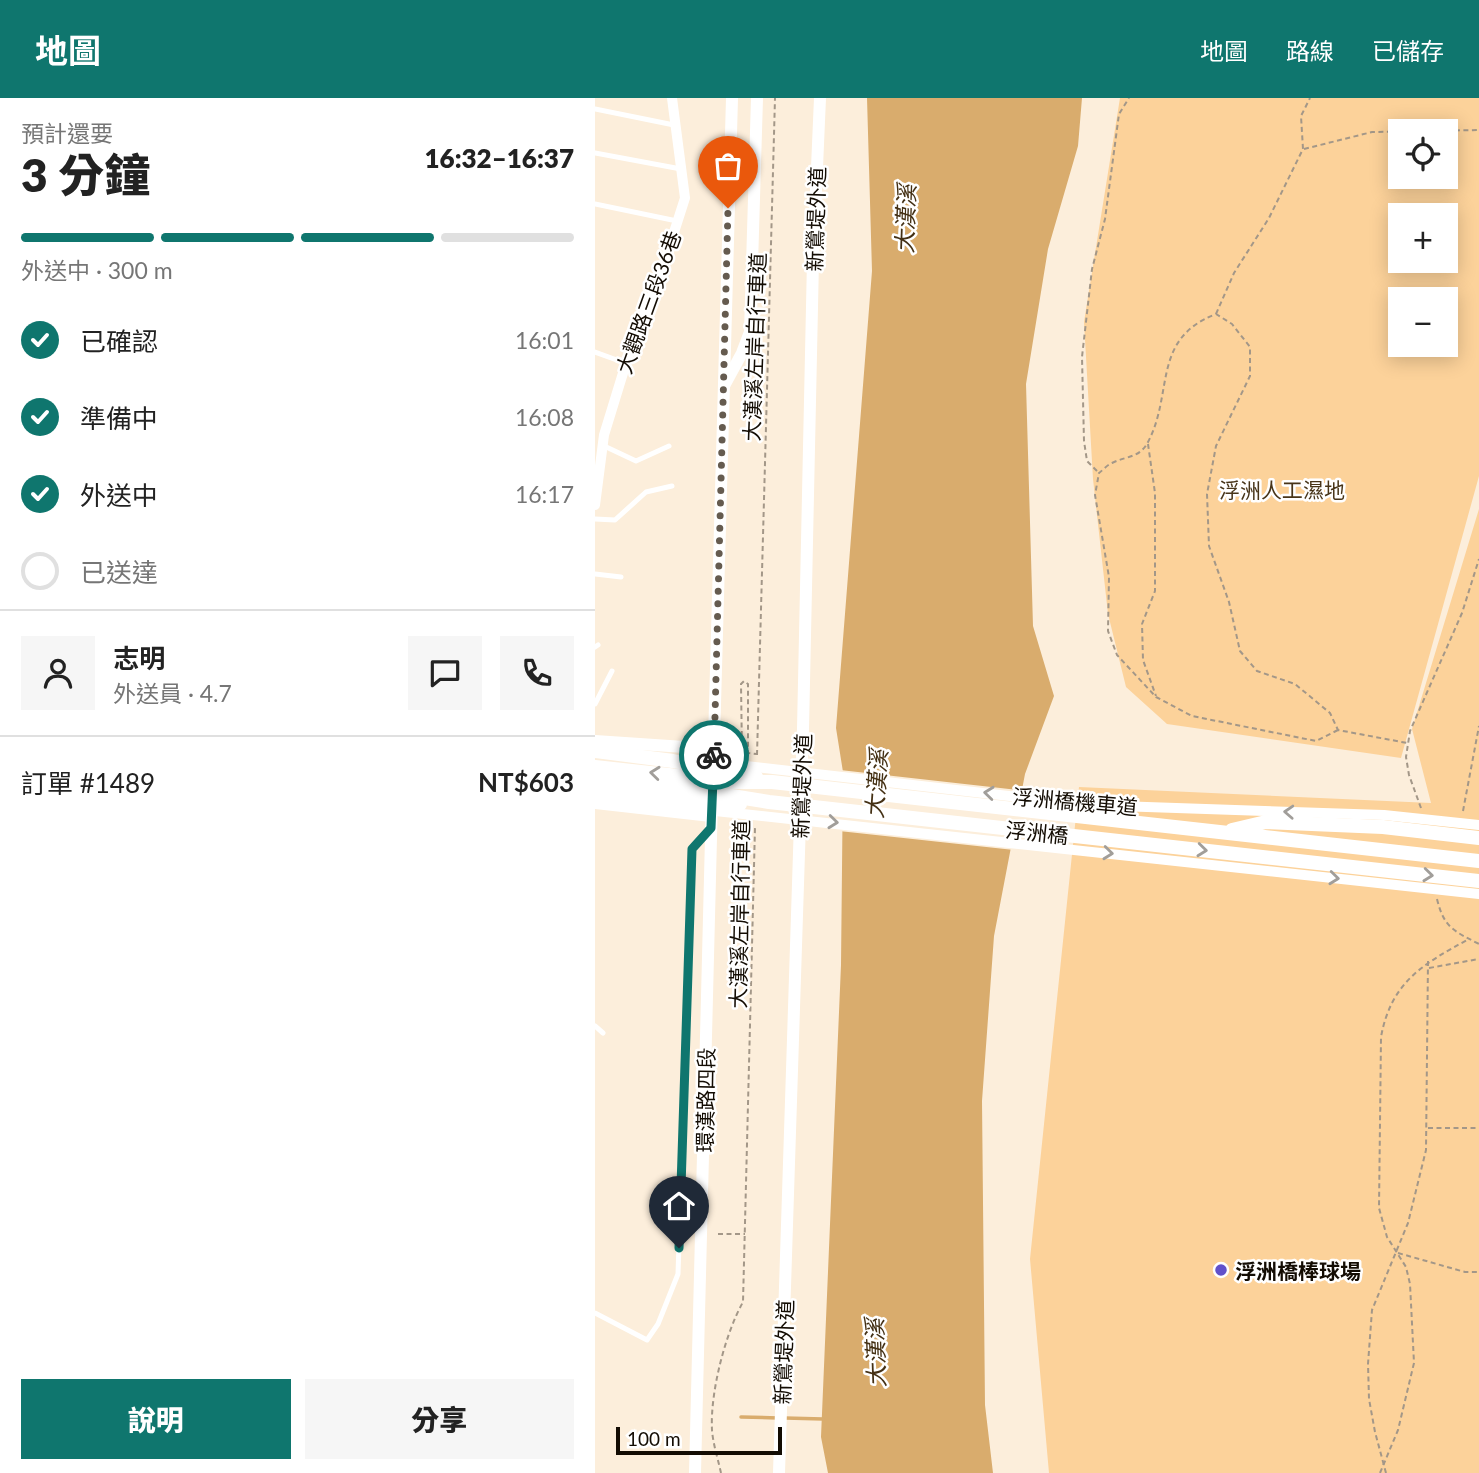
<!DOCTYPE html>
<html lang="zh-TW">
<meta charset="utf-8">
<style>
:root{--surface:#fff;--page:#f6f6f6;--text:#222;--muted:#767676;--line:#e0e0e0;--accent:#0f766e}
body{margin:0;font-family:Lato,"Noto Sans TC",sans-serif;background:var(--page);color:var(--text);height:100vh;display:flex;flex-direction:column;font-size:26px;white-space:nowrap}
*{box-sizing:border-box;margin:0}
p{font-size:23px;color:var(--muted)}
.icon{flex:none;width:38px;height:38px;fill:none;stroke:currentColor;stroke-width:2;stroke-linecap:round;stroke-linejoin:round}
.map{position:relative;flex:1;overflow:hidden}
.side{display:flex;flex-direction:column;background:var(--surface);width:595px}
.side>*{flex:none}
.tools{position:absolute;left:793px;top:21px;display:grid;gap:14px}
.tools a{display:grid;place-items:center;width:70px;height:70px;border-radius:0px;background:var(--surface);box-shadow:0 4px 18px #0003;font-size:35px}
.scale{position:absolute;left:21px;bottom:18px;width:166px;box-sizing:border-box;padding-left:7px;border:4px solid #130c03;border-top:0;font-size:19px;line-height:24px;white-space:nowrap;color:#130c03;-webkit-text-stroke:5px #fff;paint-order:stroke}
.pin{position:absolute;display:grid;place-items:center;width:60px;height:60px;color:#fff;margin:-72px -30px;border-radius:50% 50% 50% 0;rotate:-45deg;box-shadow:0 0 7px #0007}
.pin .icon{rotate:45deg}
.courier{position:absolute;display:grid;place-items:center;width:70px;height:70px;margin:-35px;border:5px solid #0f766e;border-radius:50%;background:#fff;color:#222;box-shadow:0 2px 9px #0007}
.summary em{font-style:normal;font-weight:800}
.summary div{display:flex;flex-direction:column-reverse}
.summary{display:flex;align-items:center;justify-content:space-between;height:119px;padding:0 21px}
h1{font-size:46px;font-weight:800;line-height:52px}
.bar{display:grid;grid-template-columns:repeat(4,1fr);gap:10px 7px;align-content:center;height:84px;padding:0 21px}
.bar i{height:9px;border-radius:5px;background:var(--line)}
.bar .selected{background:var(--accent)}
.bar p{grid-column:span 4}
.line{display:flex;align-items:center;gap:18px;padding:0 21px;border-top:2px solid var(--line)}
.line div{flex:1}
.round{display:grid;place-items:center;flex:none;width:74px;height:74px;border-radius:0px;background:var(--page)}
ol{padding:0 21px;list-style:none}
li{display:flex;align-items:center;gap:21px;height:77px}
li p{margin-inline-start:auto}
li .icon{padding:7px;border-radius:50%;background:var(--accent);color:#fff;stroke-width:4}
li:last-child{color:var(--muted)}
li i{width:38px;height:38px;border:4px solid var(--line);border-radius:50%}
.button{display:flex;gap:14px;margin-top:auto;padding:14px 21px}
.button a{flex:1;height:80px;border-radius:0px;background:var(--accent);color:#fff;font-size:28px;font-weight:800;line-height:80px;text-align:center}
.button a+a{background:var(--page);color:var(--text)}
header{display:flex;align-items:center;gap:42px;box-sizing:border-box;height:98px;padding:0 35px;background:var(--accent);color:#fff}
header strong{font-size:33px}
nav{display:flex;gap:38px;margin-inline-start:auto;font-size:24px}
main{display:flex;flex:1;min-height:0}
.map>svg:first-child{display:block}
.green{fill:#fcd29a;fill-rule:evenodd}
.water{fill:#d9ac6d}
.pier{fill:#fceedb}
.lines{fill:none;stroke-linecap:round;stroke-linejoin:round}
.stream{stroke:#d9ac6d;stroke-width:3.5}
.path{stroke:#a39788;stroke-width:2;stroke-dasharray:5 3.5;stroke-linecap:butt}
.service{stroke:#fff;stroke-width:5}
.minor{stroke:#fff;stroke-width:10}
.tertiary{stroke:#fff;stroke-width:12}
.secondary{stroke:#fff;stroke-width:14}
.oneway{stroke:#a19e9a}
.done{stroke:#655b4f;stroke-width:7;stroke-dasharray:0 12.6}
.route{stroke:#0f766e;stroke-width:9}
.poi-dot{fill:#6251ca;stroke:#fff;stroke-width:2.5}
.labels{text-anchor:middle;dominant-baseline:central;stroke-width:5;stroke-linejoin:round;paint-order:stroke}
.street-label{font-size:21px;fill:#130c03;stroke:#fff}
.park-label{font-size:21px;fill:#483519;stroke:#fff}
.poi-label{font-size:21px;font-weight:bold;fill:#130c03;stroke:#fff;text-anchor:start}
.water-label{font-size:23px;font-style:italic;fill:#443014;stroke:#fff}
</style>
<header>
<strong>地圖</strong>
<nav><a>地圖</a><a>路線</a><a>已儲存</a></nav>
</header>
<main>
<section class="side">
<div class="summary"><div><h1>3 分鐘</h1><p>預計還要</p></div><em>16:32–16:37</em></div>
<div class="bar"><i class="selected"></i><i class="selected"></i><i class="selected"></i><i></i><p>外送中 · 300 m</p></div>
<ol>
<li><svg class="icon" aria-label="check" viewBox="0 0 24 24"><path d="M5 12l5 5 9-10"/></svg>已確認<p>16:01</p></li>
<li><svg class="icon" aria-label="check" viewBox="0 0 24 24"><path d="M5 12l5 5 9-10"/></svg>準備中<p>16:08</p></li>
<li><svg class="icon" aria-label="check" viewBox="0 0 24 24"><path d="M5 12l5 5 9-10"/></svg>外送中<p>16:17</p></li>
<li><i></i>已送達</li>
</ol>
<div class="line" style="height:126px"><a class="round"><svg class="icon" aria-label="person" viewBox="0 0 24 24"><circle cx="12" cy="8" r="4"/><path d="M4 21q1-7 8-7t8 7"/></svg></a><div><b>志明</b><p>外送員 · 4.7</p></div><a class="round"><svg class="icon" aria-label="chat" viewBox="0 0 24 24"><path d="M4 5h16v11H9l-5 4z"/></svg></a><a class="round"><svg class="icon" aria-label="phone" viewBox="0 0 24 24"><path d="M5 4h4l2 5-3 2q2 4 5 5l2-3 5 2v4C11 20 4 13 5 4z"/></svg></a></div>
<div class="line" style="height:91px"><div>訂單 #1489</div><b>NT$603</b></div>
<div class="button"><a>說明</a><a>分享</a></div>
</section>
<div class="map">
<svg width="884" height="1375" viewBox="0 0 884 1375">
<rect width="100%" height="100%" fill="#fceedb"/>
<g class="green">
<path d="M 525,0 L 884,0 L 884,378 L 806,660 L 572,626 L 531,589 L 513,516 L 498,381 L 489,224 ZM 805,33 L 850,33 L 850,79 L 805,79 ZM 805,117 L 850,117 L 850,163 L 805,163 ZM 805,201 L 850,201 L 850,247 L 805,247 Z"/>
<path d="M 884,411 L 884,1375 L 454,1375 L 435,1161 L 484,689 L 836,705 L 817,631 Z"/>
</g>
<path class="water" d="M 272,0 L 487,0 L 483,48 L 453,151 L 431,286 L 438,528 L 459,598 L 430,676 L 399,838 L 387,1003 L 390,1307 L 398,1375 L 233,1375 L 226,1339 L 246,867 L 248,674 L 241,630 L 277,173 Z"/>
<path class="pier" d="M 245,672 L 431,693 L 419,752 L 244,733 Z"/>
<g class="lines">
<g class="stream">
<path d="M 146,1319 L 183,1320"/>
<path d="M 190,1320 L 228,1321"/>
</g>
<g class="path">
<path d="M 709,51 L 777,34 L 884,32"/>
<path d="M 621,216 L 639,175 L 674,120 L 708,51 L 706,18 L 715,0"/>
<path d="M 553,346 L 560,395 L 560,493 L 547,526 L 548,562 L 561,598"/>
<path d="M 502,373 L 492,363 L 489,343 L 487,259 L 497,171 L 510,121 L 524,16 L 534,0"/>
<path d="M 743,632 L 721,643 L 597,618 L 561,599 L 522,557 L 513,533 L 514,479 L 500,397 L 504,375 C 508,372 512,367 517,365 C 531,358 545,360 553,344 C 579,295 556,241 621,216 L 637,226 L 655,249 L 655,278 L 621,348 L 612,396 L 614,448 L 634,504 L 645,553 L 662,573 L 700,586 L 735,615 L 743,632 L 812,645"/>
<path d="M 147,655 L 146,586 L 149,583 L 153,586 L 153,655 L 162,656"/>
<path d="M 162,657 L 180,0"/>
<path d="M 826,710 L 814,677 L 811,659 L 815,633 L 867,515 L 884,461"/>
<path d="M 868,713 L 884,628"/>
<path d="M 842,801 C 849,830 859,833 884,846"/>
<path d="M 834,870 L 884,861"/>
<path d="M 833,1030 L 884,1030"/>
<path d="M 123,1136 L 150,1136"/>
<path d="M 803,1155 L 870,1174 L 884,1174"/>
<path d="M 126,1375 C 123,1361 118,1346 117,1332 C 115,1295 130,1236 148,1204 L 160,729"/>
<path d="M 785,1375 L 803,1332 L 819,1265 L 815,1186 L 811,1169 L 792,1139 L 784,1110 L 786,939 C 796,884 828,866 874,841"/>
<path d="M 791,1375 L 780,1334 L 774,1301 L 773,1266 L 777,1212 L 813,1125 L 831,1052 L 833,863"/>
</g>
<g class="service">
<path d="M 0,11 L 79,27"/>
<path d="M 0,55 L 86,71"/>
<path d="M 0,106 L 82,123"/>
<path d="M 0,254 L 30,265"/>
<path d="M 7,347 L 41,363 L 74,348"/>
<path d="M 0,421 L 20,422 L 51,394 L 77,388"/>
<path d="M 0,476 L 26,479"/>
<path d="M 0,549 L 3,547"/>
<path d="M 0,606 L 17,573"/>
<path d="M 0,928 L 8,935"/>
<path d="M 0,1215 L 52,1242 L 63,1226 L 83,1176 L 97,751 L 114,732"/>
</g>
<g class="minor">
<path d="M 0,407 L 9,337 L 40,236 L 64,181 L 90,100 L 77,0"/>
<path d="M 116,664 L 493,707 L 789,717 L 884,727"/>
<path d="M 111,712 L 884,796"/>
</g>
<g class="tertiary">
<path d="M 129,288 L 147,255 L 155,234 L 162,0"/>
<path d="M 0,643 L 119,651"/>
<path d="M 118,678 L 137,0"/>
<path d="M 0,705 L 116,718"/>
<path d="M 100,1375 L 117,700"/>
<path d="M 184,1375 L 208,631 L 218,162 L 225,0"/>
</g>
<g class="secondary">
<path d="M 0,653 L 78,663 L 161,679"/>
<path d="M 0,669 L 138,684 L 177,684 L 884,763"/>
<path d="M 0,682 L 118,695 L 174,704 L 884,783"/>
<path d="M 0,693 L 118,707 L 145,706"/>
<path d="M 637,732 L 671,724 L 788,729 L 884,740"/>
</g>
</g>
<defs><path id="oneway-chevron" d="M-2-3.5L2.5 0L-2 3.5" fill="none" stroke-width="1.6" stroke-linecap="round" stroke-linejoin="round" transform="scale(1.75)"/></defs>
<g class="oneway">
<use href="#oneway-chevron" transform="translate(60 675) rotate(-174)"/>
<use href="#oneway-chevron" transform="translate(394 695) rotate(-174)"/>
<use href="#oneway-chevron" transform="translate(694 714) rotate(-177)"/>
<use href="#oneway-chevron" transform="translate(238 724) rotate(6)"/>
<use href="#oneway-chevron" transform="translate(607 752) rotate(6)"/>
<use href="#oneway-chevron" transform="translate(513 755) rotate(6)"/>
<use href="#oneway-chevron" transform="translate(833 777) rotate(6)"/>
<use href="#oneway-chevron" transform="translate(739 780) rotate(6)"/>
</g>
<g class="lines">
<path class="done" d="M 119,657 L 133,110"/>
<path class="route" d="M 84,1150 L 97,751 L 116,730 L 119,657"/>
</g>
<circle class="poi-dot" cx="626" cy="1172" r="7"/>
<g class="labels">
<g class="street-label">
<text transform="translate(220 121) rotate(-88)">新鶯堤外道</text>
<text transform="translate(53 204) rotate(-70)">大觀路三段36巷</text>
<text transform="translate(159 249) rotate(-88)">大漢溪左岸自行車道</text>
<text transform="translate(206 688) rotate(-88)">新鶯堤外道</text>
<text transform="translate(480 703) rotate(5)">浮洲橋機車道</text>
<text transform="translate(442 734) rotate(6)">浮洲橋</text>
<text transform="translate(144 816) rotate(-89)">大漢溪左岸自行車道</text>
<text transform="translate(110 1002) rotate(-89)">環漢路四段</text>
<text transform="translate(188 1254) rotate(-88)">新鶯堤外道</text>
</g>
<g class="park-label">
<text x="687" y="391">浮洲人工濕地</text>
</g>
<g class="poi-label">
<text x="640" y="1172">浮洲橋棒球場</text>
</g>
<g class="water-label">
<text transform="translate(310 121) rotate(-88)">大漢溪</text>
<text transform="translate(281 686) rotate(-86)">大漢溪</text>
<text transform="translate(280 1255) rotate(-92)">大漢溪</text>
</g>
</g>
</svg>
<div class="tools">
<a><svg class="icon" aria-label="locate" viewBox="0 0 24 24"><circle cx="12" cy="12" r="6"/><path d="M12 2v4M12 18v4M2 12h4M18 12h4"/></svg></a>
<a>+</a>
<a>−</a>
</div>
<div class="scale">100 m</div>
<div class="pin" style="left:133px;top:110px;background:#ea580c"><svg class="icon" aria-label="bag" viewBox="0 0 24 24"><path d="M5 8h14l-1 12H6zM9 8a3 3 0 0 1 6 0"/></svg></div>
<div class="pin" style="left:84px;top:1150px;background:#1f2937"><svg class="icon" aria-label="home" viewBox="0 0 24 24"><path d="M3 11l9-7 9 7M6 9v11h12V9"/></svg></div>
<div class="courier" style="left:119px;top:657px"><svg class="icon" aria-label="bike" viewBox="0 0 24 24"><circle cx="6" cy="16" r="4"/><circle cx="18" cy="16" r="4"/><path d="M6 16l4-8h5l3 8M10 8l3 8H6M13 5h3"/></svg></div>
</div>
</main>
